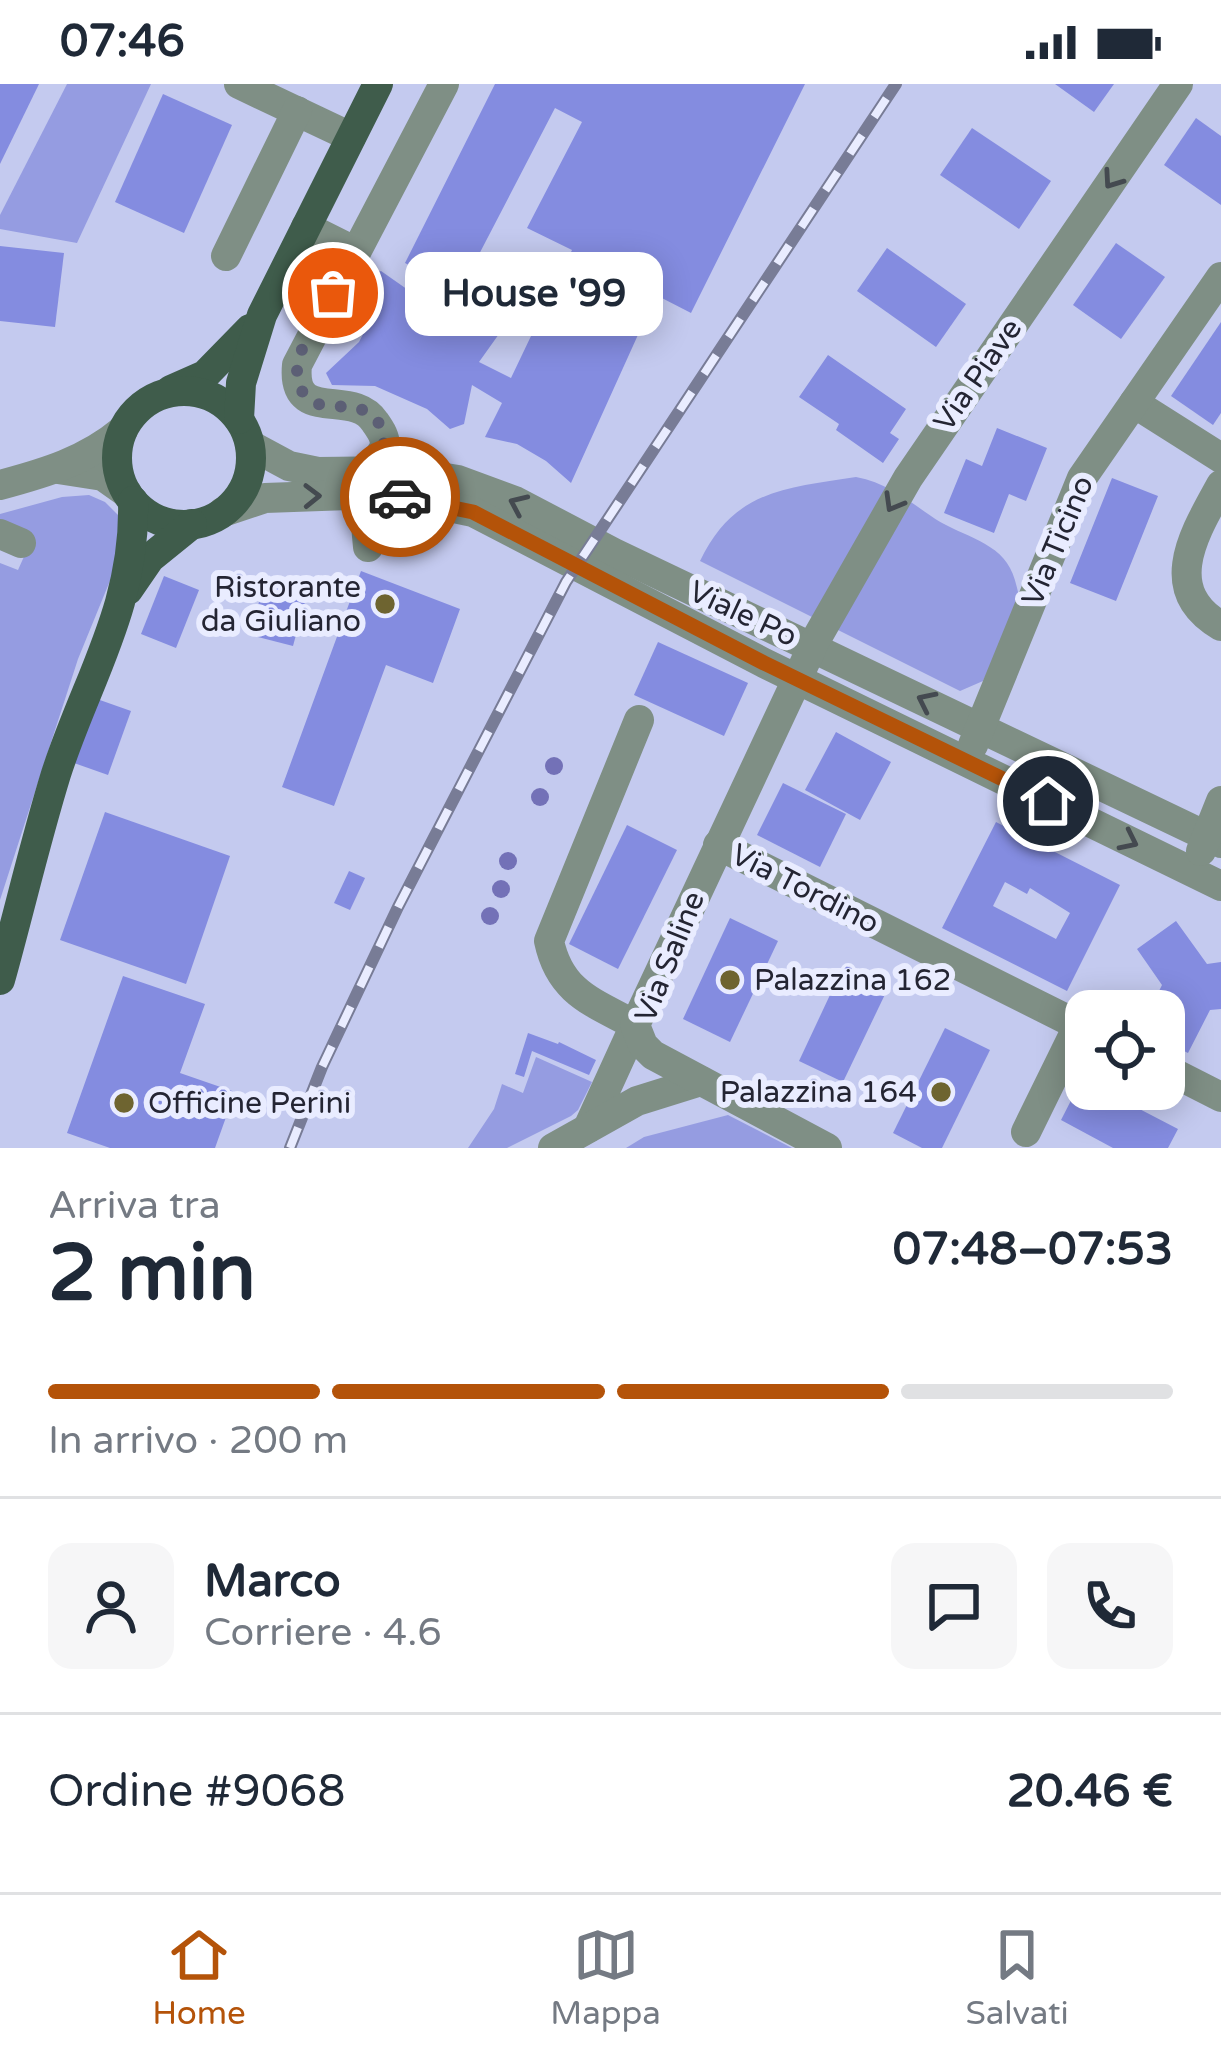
<!DOCTYPE html>
<html lang="it">
<meta charset="utf-8">
<style>
:root{--surface:#fff;--page:#f6f6f7;--text:#1f2937;--muted:#747a83;--line:#e0e1e3;--accent:#b45309}
body{margin:0;font-family:"Varela Round",sans-serif;background:var(--page);color:var(--text);height:100vh;display:flex;flex-direction:column;font-size:45px;white-space:nowrap}
*{box-sizing:border-box;margin:0}
p{font-size:39px;color:var(--muted)}
.icon{flex:none;width:66px;height:66px;fill:none;stroke:currentColor;stroke-width:2;stroke-linecap:round;stroke-linejoin:round}
.map{position:relative;height:1064px;overflow:hidden}
.sheet{display:flex;flex-direction:column;background:var(--surface);flex:1}
.sheet>*{flex:none}
.buttons{position:absolute;left:1065px;top:906px;display:grid;gap:24px}
.buttons a{display:grid;place-items:center;width:120px;height:120px;border-radius:24px;background:var(--surface);box-shadow:0 6px 30px #0003;font-size:60px}
.pin{position:absolute;display:grid;place-items:center;width:102px;height:102px;color:#fff;margin:-51px;border:6px solid #fff;border-radius:50%;box-shadow:0 3px 12px #0007}
.courier{position:absolute;display:grid;place-items:center;width:120px;height:120px;margin:-60px;border:9px solid #b45309;border-radius:50%;background:#fff;color:#222;box-shadow:0 3px 15px #0007}
.bubble{position:absolute;height:84px;border-radius:24px;background:var(--surface);box-shadow:0 6px 30px #0003;font-size:39px;font-weight:800;line-height:84px;text-align:center}
.summary em{font-style:normal;font-weight:800}
.summary div{display:flex;flex-direction:column-reverse}
.summary{display:flex;align-items:center;justify-content:space-between;height:204px;padding:0 48px}
h1{font-size:78px;font-weight:800;line-height:90px}
.bar{display:grid;grid-template-columns:repeat(4,1fr);gap:18px 12px;align-content:center;height:144px;padding:0 48px}
.bar i{height:15px;border-radius:9px;background:var(--line)}
.bar .selected{background:var(--accent)}
.bar p{grid-column:span 4}
.line{display:flex;align-items:center;gap:30px;padding:0 48px;border-top:3px solid var(--line)}
.line div{flex:1}
.round{display:grid;place-items:center;flex:none;width:126px;height:126px;border-radius:24px;background:var(--page)}
.status{display:flex;justify-content:space-between;align-items:center;height:84px;padding:0 60px;background:var(--surface);direction:ltr}
.status svg{height:33px;fill:currentColor}
.tabs{display:flex;justify-content:space-around;align-items:center;height:168px;border-top:3px solid var(--line);background:var(--surface);font-size:33px;color:var(--muted)}
.tabs a{display:grid;justify-items:center;gap:6px}
.tabs .selected{color:var(--accent)}
.map>svg:first-child{display:block}
.green{fill:#959ce1}
.building{fill:#848ce0;fill-rule:evenodd}
.lines{fill:none;stroke-linecap:round;stroke-linejoin:round}
.minor{stroke:#7f8f85;stroke-width:30}
.major{stroke:#3f5c4b;stroke-width:30}
.rail-casing{stroke:#787c96;stroke-width:12}
.rail{stroke:#e9ecff;stroke-width:8;stroke-dasharray:22;stroke-linecap:butt}
.tree{fill:#7371b7}
.oneway{stroke:#444a50}
.done{stroke:#5c5f75;stroke-width:12;stroke-dasharray:0 21.6}
.route{stroke:#b45309;stroke-width:15}
.poi-dot{fill:#6e6430;stroke:#e9ecff;stroke-width:4.5}
.labels{text-anchor:middle;dominant-baseline:central;stroke-width:12;stroke-linejoin:round;paint-order:stroke}
.street-label{font-size:30px;fill:#242533;stroke:#e9ecff}
.poi-label{font-size:30px;fill:#242533;stroke:#e9ecff;text-anchor:end}
</style>
<div class="status"><b>07:46</b><svg viewBox="0 0 49 12"><path d="M0 12V9h3v3zM5 12V6h3v6zM10 12V3h3v9zM15 12V0h3v12zM26 1h20v11H26zM47 4h2v5h-2z"/></svg></div>
<div class="map">
<svg width="1221" height="1064" viewBox="0 0 1221 1064">
<rect width="100%" height="100%" fill="#c4caef"/>
<g class="green">
<path d="M 67,0 L 151,0 L 77,159 L 0,145 L 0,131 Z"/>
<path d="M 856,393 C 887,399 906,415 931,432 C 955,450 996,456 1010,484 C 1016,495 1018,509 1021,521 L 983,597 L 960,607 L 700,477 C 734,406 785,404 856,393 Z"/>
<path d="M 89,411 L 105,418 L 119,432 L 125,460 L 78,575 L 0,816 L 0,479 L 18,486 L 31,457 L 0,442 L 0,430 L 62,413 Z"/>
<path d="M 536,973 L 592,998 L 578,1026 L 571,1032 L 507,1064 L 468,1064 L 494,1025 L 502,1000 L 523,1009 Z"/>
<path d="M 728,1031 L 792,1064 L 626,1064 L 644,1053 Z"/>
</g>
<g class="building">
<path d="M 0,0 L 39,0 L 0,80 Z"/>
<path d="M 495,0 L 805,0 L 691,229 L 656,211 L 571,399 L 546,377 L 517,360 L 485,353 L 502,319 L 472,301 L 464,340 L 450,345 L 427,325 L 375,302 L 332,301 L 326,289 L 359,258 L 373,231 L 367,191 L 381,187 L 411,208 L 422,188 L 405,179 ZM 555,24 L 582,38 L 527,144 L 572,166 L 511,294 L 479,278 L 499,250 L 495,238 L 462,236 L 433,221 L 445,199 L 461,205 Z"/>
<path d="M 1055,0 L 1114,0 L 1094,28 Z"/>
<path d="M 163,10 L 232,41 L 184,149 L 115,118 Z"/>
<path d="M 1196,34 L 1221,52 L 1221,121 L 1164,81 Z"/>
<path d="M 972,44 L 1051,97 L 1019,145 L 940,91 Z"/>
<path d="M 1116,159 L 1165,193 L 1121,255 L 1073,221 Z"/>
<path d="M 0,162 L 64,169 L 55,243 L 0,237 Z"/>
<path d="M 887,164 L 966,220 L 936,263 L 857,207 Z"/>
<path d="M 1221,238 L 1221,329 L 1213,341 L 1171,312 Z"/>
<path d="M 828,271 L 906,325 L 890,349 L 899,355 L 883,379 L 836,346 L 839,340 L 799,313 Z"/>
<path d="M 997,344 L 1047,364 L 1026,417 L 1009,410 L 994,449 L 944,429 L 966,375 L 982,382 Z"/>
<path d="M 1112,394 L 1158,412 L 1116,517 L 1070,499 Z"/>
<path d="M 361,487 L 460,525 L 433,599 L 386,581 L 334,722 L 282,703 Z"/>
<path d="M 164,492 L 199,506 L 176,564 L 141,550 Z"/>
<path d="M 266,492 L 309,503 L 293,562 L 250,551 Z"/>
<path d="M 658,558 L 748,599 L 724,652 L 634,611 Z"/>
<path d="M 97,615 L 131,627 L 108,691 L 74,679 Z"/>
<path d="M 836,648 L 891,678 L 860,736 L 805,706 Z"/>
<path d="M 783,699 L 846,730 L 820,783 L 757,751 Z"/>
<path d="M 105,728 L 230,772 L 186,900 L 60,856 Z"/>
<path d="M 996,738 L 1120,801 L 1067,907 L 942,844 ZM 1005,798 L 1027,810 L 1030,804 L 1070,829 L 1056,855 L 993,822 Z"/>
<path d="M 627,741 L 677,766 L 618,885 L 569,860 Z"/>
<path d="M 349,787 L 365,794 L 350,826 L 334,819 Z"/>
<path d="M 730,834 L 778,857 L 730,958 L 683,935 Z"/>
<path d="M 1176,837 L 1207,880 L 1221,878 L 1221,925 L 1210,926 L 1188,969 L 1164,957 L 1164,927 L 1149,927 L 1162,901 L 1137,865 Z"/>
<path d="M 844,881 L 889,902 L 843,998 L 799,977 Z"/>
<path d="M 123,892 L 205,920 L 180,989 L 235,1008 L 215,1064 L 110,1064 L 67,1049 Z"/>
<path d="M 945,944 L 990,966 L 942,1064 L 922,1064 L 893,1049 Z"/>
<path d="M 528,949 L 558,960 L 559,958 L 596,976 L 589,991 L 532,967 L 524,993 L 515,990 Z"/>
<path d="M 1082,995 L 1086,1005 L 1101,1005 L 1178,1045 L 1168,1064 L 1113,1064 L 1061,1036 Z"/>
</g>
<g class="lines">
<g class="minor">
<path d="M 239,0 L 351,53"/>
<path d="M 306,143 L 356,168"/>
<path d="M 226,172 L 297,27"/>
<path d="M 1134,319 L 1221,374"/>
<path d="M 250,361 L 289,382 L 318,388 L 403,387 L 458,396 L 515,417 L 614,469 L 1221,759"/>
<path d="M 58,385 L 103,392 L 127,409"/>
<path d="M 0,401 C 45,389 86,377 123,346"/>
<path d="M 1221,401 C 1196,447 1158,505 1221,542"/>
<path d="M 223,428 L 265,414 L 349,411 L 402,413 L 473,428 L 764,579 L 1221,802"/>
<path d="M 0,450 L 21,459"/>
<path d="M 368,463 C 366,439 362,412 369,388 C 372,379 381,372 384,364 C 387,355 380,345 375,338 C 353,303 291,342 297,281 L 444,0"/>
<path d="M 973,661 L 1082,394 L 1221,193"/>
<path d="M 718,761 L 1086,945"/>
<path d="M 1201,767 L 1221,717"/>
<path d="M 1164,984 L 1221,1013"/>
<path d="M 588,1044 L 635,941 C 593,918 560,909 549,857 L 639,636"/>
<path d="M 1026,1048 L 1078,942"/>
<path d="M 553,1064 L 637,1017 L 701,997"/>
<path d="M 827,1064 L 653,971 L 643,961 L 635,941 L 815,557 L 908,394 L 1178,0"/>
</g>
<g class="major">
<path d="M 171,306 L 205,291 L 250,245"/>
<circle cx="184" cy="374" r="67"/>
<path d="M 239,335 L 241,299 L 262,231 L 378,0"/>
<path d="M 128,506 L 150,474 L 192,440"/>
<path d="M 0,896 C 19,828 35,758 56,690 C 87,594 136,523 133,417"/>
</g>
<g class="rail-casing">
<path id="rail" d="M 290,1064 L 322,983 L 398,823 L 566,498 L 896,0"/>
</g>
<use href="#rail" class="rail"/>
</g>
<g class="tree">
<circle cx="554" cy="682" r="9"/>
<circle cx="540" cy="713" r="9"/>
<circle cx="508" cy="777" r="9"/>
<circle cx="501" cy="805" r="9"/>
<circle cx="490" cy="832" r="9"/>
</g>
<defs><path id="oneway-chevron" d="M-2-3.5L2.5 0L-2 3.5" fill="none" stroke-width="1.6" stroke-linecap="round" stroke-linejoin="round" transform="scale(3)"/></defs>
<g class="oneway">
<use href="#oneway-chevron" transform="translate(1112 96) rotate(125)"/>
<use href="#oneway-chevron" transform="translate(312 412) rotate(-1)"/>
<use href="#oneway-chevron" transform="translate(893 419) rotate(120)"/>
<use href="#oneway-chevron" transform="translate(518 420) rotate(-156)"/>
<use href="#oneway-chevron" transform="translate(926 617) rotate(-154)"/>
<use href="#oneway-chevron" transform="translate(1129 757) rotate(26)"/>
</g>
<g class="lines">
<path class="done" d="M 333,209 C 323,229 309,248 301,268 C 292,289 298,317 323,321 C 355,325 382,318 384,363 L 369,386 L 366,412 L 400,413"/>
<path class="route" d="M 400,413 L 473,428 L 764,579 L 1048,717"/>
</g>
<g class="poi-dot">
<circle cx="385" cy="520" r="12"/>
<circle cx="730" cy="896" r="12"/>
<circle cx="941" cy="1008" r="12"/>
<circle cx="124" cy="1019" r="12"/>
</g>
<g class="labels">
<g class="street-label">
<text transform="translate(978 291) rotate(-55)">Via Piave</text>
<text transform="translate(1058 457) rotate(-67)">Via Ticino</text>
<text transform="translate(743 530) rotate(25)">Viale Po</text>
<text transform="translate(805 805) rotate(27)">Via Tordino</text>
<text transform="translate(670 873) rotate(-68)">Via Saline</text>
</g>
<g class="poi-label">
<text x="361" y="503">Ristorante<tspan x="361" dy="34">da Giuliano</tspan></text>
<text x="754" y="896" text-anchor="start">Palazzina 162</text>
<text x="917" y="1008">Palazzina 164</text>
<text x="148" y="1019" text-anchor="start">Officine Perini</text>
</g>
</g>
</svg>
<div class="buttons">
<a><svg class="icon" aria-label="locate" viewBox="0 0 24 24"><circle cx="12" cy="12" r="6"/><path d="M12 2v4M12 18v4M2 12h4M18 12h4"/></svg></a>
</div>
<div class="pin" style="left:333px;top:209px;background:#ea580c"><svg class="icon" aria-label="bag" viewBox="0 0 24 24"><path d="M5 8h14l-1 12H6zM9 8a3 3 0 0 1 6 0"/></svg></div>
<div class="pin" style="left:1048px;top:717px;background:#1f2937"><svg class="icon" aria-label="home" viewBox="0 0 24 24"><path d="M3 11l9-7 9 7M6 9v11h12V9"/></svg></div>
<div class="courier" style="left:400px;top:413px"><svg class="icon" aria-label="car" viewBox="0 0 24 24"><path d="M5 17H2v-5l4-1 3-4h7l3 4 3 1v5h-3M9 17h6M6 11h13"/><circle cx="7" cy="17" r="2"/><circle cx="17" cy="17" r="2"/></svg></div>
<div class="bubble" style="left:405px;top:168px;width:258px">House '99</div>
</div>
<section class="sheet">
<div class="summary"><div><h1>2 min</h1><p>Arriva tra</p></div><em>07:48–07:53</em></div>
<div class="bar"><i class="selected"></i><i class="selected"></i><i class="selected"></i><i></i><p>In arrivo · 200 m</p></div>
<div class="line" style="height:216px"><a class="round"><svg class="icon" aria-label="person" viewBox="0 0 24 24"><circle cx="12" cy="8" r="4"/><path d="M4 21q1-7 8-7t8 7"/></svg></a><div><b>Marco</b><p>Corriere · 4.6</p></div><a class="round"><svg class="icon" aria-label="chat" viewBox="0 0 24 24"><path d="M4 5h16v11H9l-5 4z"/></svg></a><a class="round"><svg class="icon" aria-label="phone" viewBox="0 0 24 24"><path d="M5 4h4l2 5-3 2q2 4 5 5l2-3 5 2v4C11 20 4 13 5 4z"/></svg></a></div>
<div class="line" style="height:156px"><div>Ordine #9068</div><b>20.46 €</b></div>
</section>
<nav class="tabs">
<a class="selected"><svg class="icon" aria-label="home" viewBox="0 0 24 24"><path d="M3 11l9-7 9 7M6 9v11h12V9"/></svg>Home</a>
<a><svg class="icon" aria-label="map" viewBox="0 0 24 24"><path d="M3 6l6-2 6 2 6-2v14l-6 2-6-2-6 2zM9 4v14M15 6v14"/></svg>Mappa</a>
<a><svg class="icon" aria-label="saved" viewBox="0 0 24 24"><path d="M7 4h10v16l-5-4-5 4z"/></svg>Salvati</a>
</nav>
